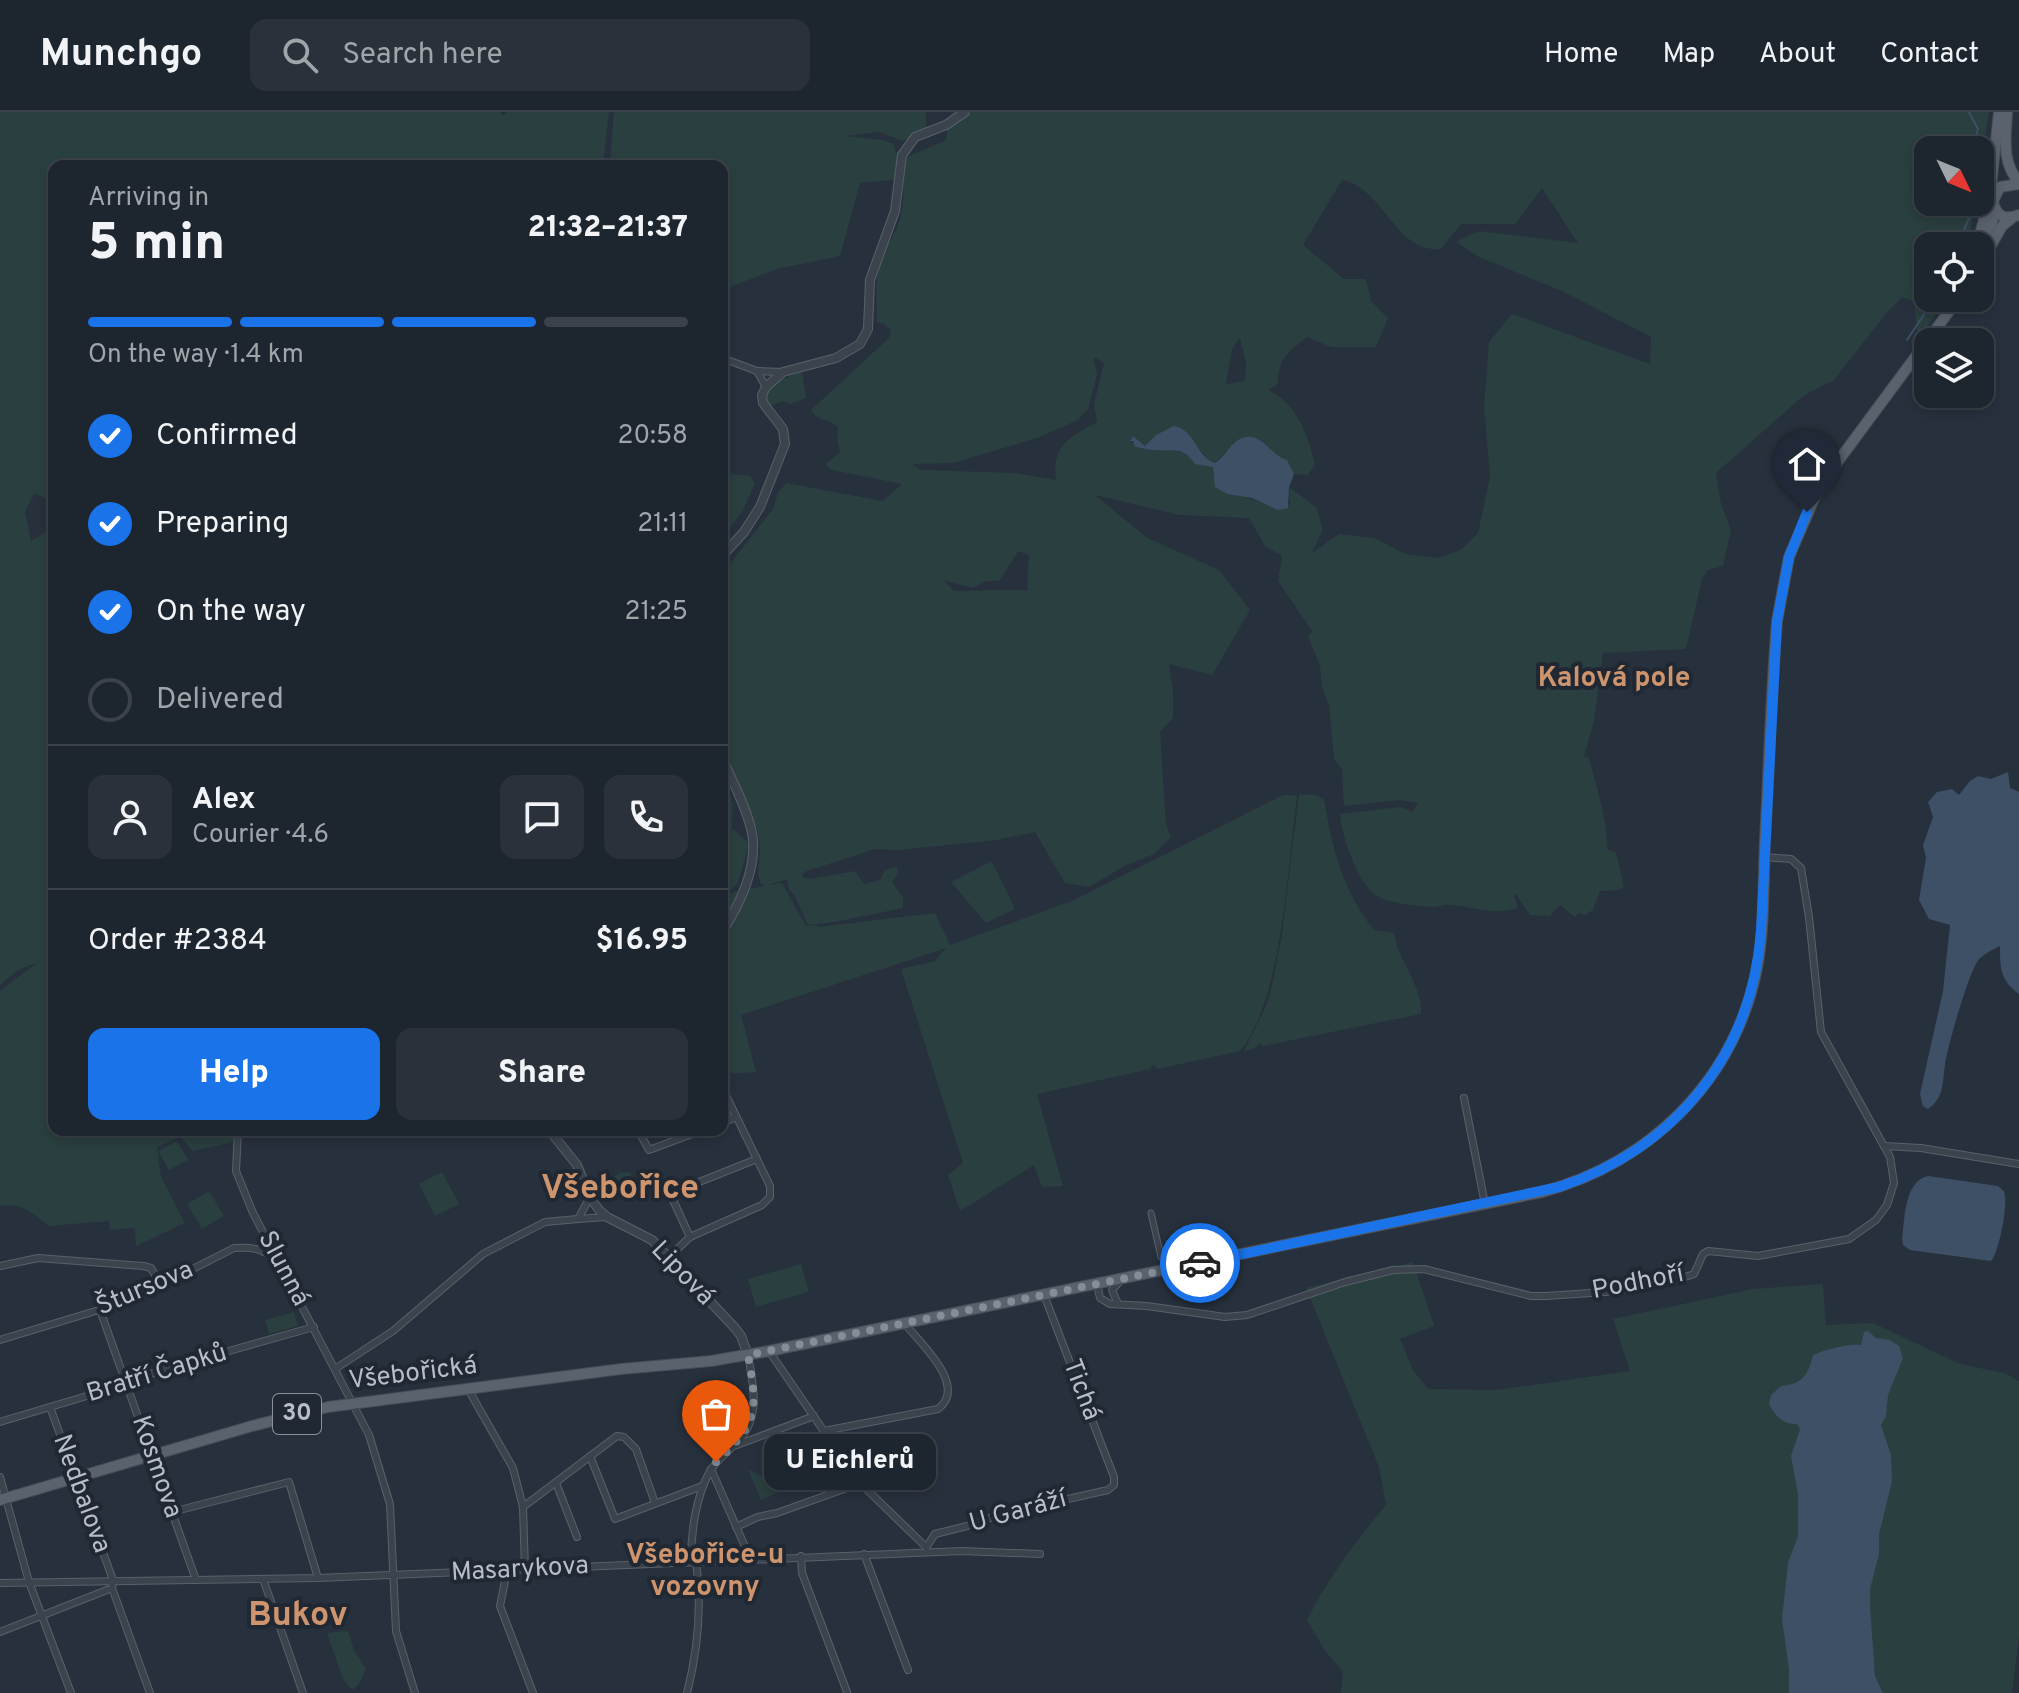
<!DOCTYPE html>
<meta charset="utf-8">
<style>
:root{--surface:#1d252e;--page:#2a313a;--text:#f1f3f6;--muted:#a0a5aa;--line:#3b424a;--accent:#1a73e8}
body{margin:0;font-family:Overpass,sans-serif;background:var(--page);color:var(--text);height:100vh;display:flex;flex-direction:column;font-size:30px;white-space:nowrap}
*{box-sizing:border-box;margin:0}
p{font-size:26px;color:var(--muted)}
.icon{flex:none;width:44px;height:44px;fill:none;stroke:currentColor;stroke-width:2;stroke-linecap:round;stroke-linejoin:round}
.map{position:relative;flex:1;overflow:hidden}
.sheet{position:absolute;left:48px;top:48px;width:680px;height:976px;display:flex;flex-direction:column;background:var(--surface);border-radius:16px;box-shadow:0 4px 12px #0003,0 0 0 2px var(--line)}
.sheet>*{flex:none}
.needle{width:52px;rotate:133deg}
.buttons{position:absolute;left:1914px;top:24px;display:grid;gap:16px}
.buttons a{display:grid;place-items:center;width:80px;height:80px;border-radius:16px;background:var(--surface);box-shadow:0 4px 12px #0003,0 0 0 2px var(--line);font-size:40px}
.pin{position:absolute;display:grid;place-items:center;width:68px;height:68px;color:#fff;margin:-82px -34px;border-radius:50% 50% 50% 0;rotate:-45deg;box-shadow:0 0 8px #0007}
.pin .icon{rotate:45deg}
.courier{position:absolute;display:grid;place-items:center;width:80px;height:80px;margin:-40px;border:6px solid #1a73e8;border-radius:50%;background:#fff;color:#222;box-shadow:0 2px 10px #0007}
.bubble{position:absolute;height:56px;border-radius:16px;background:var(--surface);box-shadow:0 4px 12px #0003,0 0 0 2px var(--line);font-size:26px;font-weight:800;line-height:56px;text-align:center}
.headline em{font-style:normal;font-weight:800}
.headline div{display:flex;flex-direction:column-reverse}
.headline{display:flex;align-items:center;justify-content:space-between;height:136px;padding:0 40px}
h1{font-size:52px;font-weight:800;line-height:60px}
.bar{display:grid;grid-template-columns:repeat(4,1fr);gap:12px 8px;align-content:center;height:96px;padding:0 40px}
.bar i{height:10px;border-radius:6px;background:var(--line)}
.bar .selected{background:var(--accent)}
.bar p{grid-column:span 4}
.line{display:flex;align-items:center;gap:20px;padding:0 40px;border-top:2px solid var(--line)}
.line div{flex:1}
.round{display:grid;place-items:center;flex:none;width:84px;height:84px;border-radius:16px;background:var(--page)}
ol{padding:0 40px;list-style:none}
li{display:flex;align-items:center;gap:24px;height:88px}
li p{margin-inline-start:auto}
li .icon{padding:8px;border-radius:50%;background:var(--accent);color:#fff;stroke-width:4}
li:last-child{color:var(--muted)}
li i{width:44px;height:44px;border:4px solid var(--line);border-radius:50%}
.action{display:flex;gap:16px;margin-top:auto;padding:16px 40px}
.action a{flex:1;height:92px;border-radius:16px;background:var(--accent);color:#fff;font-size:32px;font-weight:800;line-height:92px;text-align:center}
.action a+a{background:var(--page);color:var(--text)}
header{display:flex;align-items:center;gap:48px;box-sizing:border-box;height:112px;padding:0 40px;background:var(--surface);border-bottom:2px solid var(--line)}
header strong{font-size:38px}
nav{display:flex;gap:44px;margin-inline-start:auto;font-size:28px}
.search{width:560px;height:72px;background:var(--page);display:flex;align-items:center;gap:20px;box-sizing:border-box;padding:0 28px;border-radius:16px;color:var(--muted);font-size:30px}
.map>svg:first-child{display:block}
.green{fill:#2a3f3f;fill-rule:evenodd}
.water{fill:#3e5065}
.lines{fill:none;stroke-linecap:round;stroke-linejoin:round}
.stream{stroke:#3e5065;stroke-width:2}
.pedestrian-casing{stroke:#59616b;stroke-width:7}
.minor-casing{stroke:#59616b;stroke-width:8}
.tertiary-casing{stroke:#59616b;stroke-width:10}
.primary-casing{stroke:#444c57;stroke-width:12}
.pedestrian{stroke:#3b434d;stroke-width:5}
.minor{stroke:#3b434d;stroke-width:6}
.tertiary{stroke:#3b434d;stroke-width:8}
.primary{stroke:#59626d;stroke-width:10}
.done{stroke:#858d97;stroke-width:8;stroke-dasharray:0 14.4}
.route{stroke:#1a73e8;stroke-width:10}
.labels{text-anchor:middle;dominant-baseline:central;stroke-width:8;stroke-linejoin:round;paint-order:stroke}
.shield{fill:#202833;stroke:#8a919b;stroke-width:2}
.shield-label{font-size:24px;font-weight:bold;fill:#b7bec8}
.street-label{font-size:26px;fill:#b7bec8;stroke:#202833}
.neighbourhood-label{font-size:28px;font-weight:bold;fill:#cd946d;stroke:#202833}
.district-label{font-size:34px;font-weight:bold;fill:#cd946d;stroke:#202833}
</style>
<header>
<strong>Munchgo</strong>
<div class="search"><svg class="icon" aria-label="search" viewBox="0 0 24 24"><circle cx="10" cy="10" r="6"/><path d="M15 15l6 6"/></svg>Search here</div>
<nav><a>Home</a><a>Map</a><a>About</a><a>Contact</a></nav>
</header>
<div class="map">
<svg width="2019" height="1581" viewBox="0 0 2019 1581">
<rect width="100%" height="100%" fill="#27313d"/>
<g class="green">
<path d="M 0,0 L 501,0 L 501,3 L 505,3 L 507,0 L 609,0 L 603,52 L 610,52 L 614,0 L 926,0 L 926,16 L 903,29 L 879,20 L 846,24 L 883,28 L 893,32 L 899,47 L 895,68 L 860,71 L 840,144 L 777,157 L 727,176 L 730,193 L 722,194 L 722,54 L 54,54 L 54,395 L 52,390 L 34,381 L 25,400 L 31,429 L 46,420 L 54,409 L 54,1018 L 232,1018 L 233,1030 L 193,1039 L 180,1025 L 157,1035 L 161,1065 L 185,1111 L 136,1134 L 135,1116 L 110,1118 L 109,1109 L 49,1114 C 33,1101 22,1090 0,1094 L 0,879 L 37,851 L 18,858 L 0,873 Z"/>
<path d="M 954,0 L 1989,0 L 1980,57 L 1980,38 L 1928,38 L 1928,90 L 1975,90 L 1968,134 L 1928,134 L 1928,186 L 1945,186 L 1933,207 L 1918,227 L 1914,190 L 1902,185 L 1884,204 L 1834,268 L 1803,284 L 1716,361 L 1721,392 L 1731,418 L 1723,454 L 1708,458 L 1702,467 L 1686,537 L 1603,541 L 1594,609 L 1584,644 L 1589,646 C 1595,669 1603,694 1606,718 C 1607,725 1606,731 1608,738 L 1616,740 L 1624,775 L 1620,778 L 1600,779 L 1593,798 L 1585,803 L 1579,801 L 1575,805 L 1560,793 L 1550,804 L 1530,803 L 1516,782 L 1514,784 L 1518,796 C 1496,804 1474,795 1451,793 C 1444,792 1439,795 1433,795 C 1418,794 1397,792 1383,787 C 1359,779 1342,725 1340,702 L 1401,695 L 1413,700 L 1418,691 L 1399,688 L 1344,694 L 1342,657 L 1334,647 L 1329,593 L 1322,575 L 1320,554 L 1308,524 L 1312,519 L 1278,469 L 1282,444 L 1265,434 L 1249,406 L 1180,403 L 1095,383 L 1147,426 L 1219,458 L 1250,498 L 1212,563 L 1169,552 L 1173,578 L 1173,606 L 1160,620 L 1166,712 L 1171,725 L 1154,742 L 1124,754 L 1089,775 L 1065,771 L 1035,720 L 996,728 L 899,738 L 875,737 L 804,760 L 802,765 L 809,767 L 855,759 L 864,772 L 880,768 L 885,758 L 897,755 L 898,761 L 892,770 L 903,785 L 903,796 L 835,810 L 808,813 L 794,782 L 789,778 L 787,767 L 768,773 L 782,771 L 806,814 L 816,813 L 818,815 L 935,801 L 950,833 L 1072,789 L 1283,683 L 1297,683 C 1288,752 1283,886 1240,939 L 1158,957 L 1152,953 L 1151,957 L 1037,982 L 1063,1074 L 1042,1075 L 1034,1053 L 960,1099 L 948,1063 L 963,1051 L 901,857 L 935,849 L 946,836 L 741,903 L 756,960 L 722,962 L 722,791 L 733,780 L 765,774 L 761,772 L 758,764 L 760,736 L 757,717 L 722,630 L 722,462 L 773,397 L 778,381 L 786,371 L 883,389 L 902,372 L 832,358 L 825,352 L 840,341 L 837,325 L 838,315 C 830,307 816,309 811,298 L 889,226 L 891,218 L 884,212 L 877,210 C 877,192 875,171 879,153 C 883,137 896,123 900,107 C 906,86 901,65 907,45 L 946,28 L 949,4 ZM 1342,68 C 1383,75 1396,142 1441,137 L 1461,112 L 1515,112 L 1542,76 L 1578,131 L 1479,119 L 1456,130 L 1479,145 L 1562,179 L 1651,225 L 1650,252 L 1512,202 L 1489,230 L 1484,294 L 1490,365 L 1478,421 L 1462,437 L 1439,446 L 1405,442 L 1374,426 L 1339,422 L 1312,441 L 1323,417 L 1316,395 L 1289,375 L 1290,392 L 1286,397 C 1266,395 1248,383 1227,382 L 1214,366 L 1213,355 L 1175,337 L 1136,335 L 1130,327 L 1133,324 L 1145,334 L 1182,316 L 1209,349 L 1215,351 L 1228,337 C 1254,339 1281,336 1294,362 L 1308,363 L 1315,352 C 1308,324 1297,291 1268,278 L 1278,272 C 1278,245 1288,241 1307,225 L 1331,235 L 1376,235 L 1388,206 L 1371,189 L 1366,167 L 1344,167 L 1303,133 ZM 1240,226 L 1246,251 L 1245,269 L 1226,272 L 1232,237 ZM 1096,246 L 1104,251 L 1094,292 L 1097,310 C 1069,326 1052,332 1056,368 L 1015,361 L 920,358 L 912,352 L 953,351 L 1037,326 L 1078,308 L 1088,297 L 1095,271 L 1097,261 L 1093,247 ZM 1018,439 L 1029,443 L 1027,479 C 1002,476 978,480 954,479 L 943,468 L 973,476 L 986,469 L 999,469 Z"/>
<path d="M 802,260 L 806,286 L 791,292 L 784,289 L 770,294 L 766,284 C 773,270 788,264 802,260 Z"/>
<path d="M 722,361 L 750,364 L 755,371 L 743,398 L 722,426 Z"/>
<path d="M 722,658 L 733,692 L 732,716 L 747,730 L 748,735 L 738,771 L 722,786 Z"/>
<path d="M 1299,682 L 1316,683 L 1324,687 C 1332,736 1343,779 1374,818 L 1394,821 C 1398,849 1423,874 1421,902 L 1263,934 L 1259,931 L 1256,936 L 1244,939 L 1266,894 L 1272,874 L 1282,822 Z"/>
<path d="M 992,749 L 1015,797 L 986,811 L 951,770 Z"/>
<path d="M 177,1029 L 188,1048 L 169,1058 L 158,1039 Z"/>
<path d="M 442,1060 L 459,1092 L 435,1104 L 419,1072 Z"/>
<path d="M 629,1060 L 640,1074 L 634,1083 L 626,1084 L 609,1068 L 620,1061 Z"/>
<path d="M 209,1079 L 224,1104 L 202,1117 L 187,1092 Z"/>
<path d="M 1413,1150 L 1434,1214 L 1400,1227 L 1413,1258 L 1428,1277 L 1497,1278 L 1630,1259 L 1613,1207 L 1753,1177 L 1823,1172 L 1826,1213 L 1873,1211 L 1960,1252 L 2004,1261 L 2019,1269 L 2019,1525 L 2012,1581 L 1341,1581 L 1343,1560 L 1325,1539 L 1307,1508 C 1328,1466 1355,1430 1386,1393 L 1379,1355 L 1306,1176 Z"/>
<path d="M 801,1152 L 809,1180 L 756,1195 L 748,1167 Z"/>
<path d="M 294,1200 L 298,1214 L 269,1222 L 265,1208 Z"/>
<path d="M 748,1358 L 780,1372 L 783,1378 L 761,1388 Z"/>
<path d="M 348,1519 L 354,1538 L 366,1557 L 359,1572 L 352,1578 L 343,1567 L 327,1521 Z"/>
</g>
<g class="water">
<path d="M 1174,314 C 1196,318 1196,345 1215,351 C 1224,345 1229,334 1238,328 C 1261,315 1269,344 1287,348 L 1294,362 L 1289,375 L 1288,396 L 1278,398 L 1252,386 L 1227,382 L 1215,375 L 1213,355 L 1195,352 C 1182,333 1172,340 1153,338 C 1146,338 1141,335 1135,335 L 1133,329 L 1130,329 L 1133,324 L 1145,334 L 1156,323 Z"/>
<path d="M 2008,660 L 2010,676 L 2019,680 L 2019,882 C 2000,868 2000,856 2000,834 C 1994,837 1984,842 1979,847 C 1969,859 1947,936 1945,953 C 1942,971 1945,985 1928,997 L 1923,994 L 1920,982 L 1943,879 L 1950,813 L 1929,807 L 1919,788 L 1926,746 L 1923,733 L 1933,705 L 1928,690 L 1937,680 L 1952,677 L 1959,683 L 1970,669 L 1978,664 L 1991,667 Z"/>
<path d="M 1928,1064 L 1998,1074 C 2002,1078 2004,1077 2005,1084 C 2007,1097 1999,1140 1991,1149 L 1910,1138 L 1903,1133 L 1902,1126 C 1905,1107 1904,1069 1928,1064 Z"/>
<path d="M 1868,1219 L 1876,1226 L 1890,1228 L 1899,1234 L 1903,1246 L 1888,1283 L 1886,1304 L 1881,1313 L 1891,1343 L 1892,1369 L 1879,1423 L 1879,1442 L 1870,1477 L 1870,1495 L 1875,1564 L 1883,1581 L 1789,1581 L 1789,1557 L 1782,1507 L 1788,1451 L 1798,1424 L 1798,1382 L 1791,1344 L 1800,1317 L 1797,1312 C 1783,1313 1775,1304 1769,1292 L 1771,1283 L 1781,1274 C 1803,1272 1808,1263 1813,1243 C 1823,1238 1850,1231 1861,1233 L 1864,1220 Z"/>
</g>
<g class="lines">
<g class="stream">
<path d="M 1969,0 L 1978,17 L 1974,31 L 1978,38"/>
<path d="M 1957,134 L 1976,90"/>
<path d="M 1907,228 L 1935,186"/>
</g>
<g class="pedestrian-casing">
<path id="pedestrian" d="M 1151,1101 L 1161,1145"/>
</g>
<g class="minor-casing">
<g id="minor">
<path d="M 722,246 L 757,259 L 766,275"/>
<path d="M 757,259 L 782,260"/>
<path d="M 1464,986 L 1485,1092"/>
<path d="M 722,1011 L 736,1005"/>
<path d="M 238,1018 L 236,1059 L 253,1101 L 369,1323 L 390,1392 L 396,1519 L 415,1581"/>
<path d="M 638,1018 L 649,1038 L 703,1018"/>
<path d="M 1884,1034 L 1921,1036 L 2019,1052"/>
<path d="M 578,1107 L 606,1105"/>
<path d="M 690,1125 L 673,1088 L 674,1080 L 757,1047"/>
<path d="M 669,1145 L 690,1125 L 762,1093 L 770,1085 L 770,1074 L 722,975"/>
<path d="M 0,1154 L 38,1146 L 143,1154 L 151,1156 L 162,1175"/>
<path d="M 1097,1172 L 1100,1186 L 1110,1192 L 1147,1194 L 1225,1205 L 1247,1203 L 1345,1170 L 1393,1158 L 1424,1157 L 1531,1184 L 1546,1184 L 1620,1179 L 1658,1167 L 1670,1170 L 1694,1162 L 1703,1142 L 1708,1139 L 1758,1144 L 1849,1127 L 1876,1108 L 1887,1093 L 1894,1071 L 1890,1045 L 1821,920 L 1809,805 L 1801,756 L 1791,747 L 1765,745"/>
<path d="M 1118,1192 L 1112,1178 L 1120,1169"/>
<path d="M 100,1198 L 196,1468"/>
<path d="M 0,1228 L 132,1188 L 234,1136 C 252,1135 264,1136 277,1150"/>
<path d="M 769,1239 L 858,1369 L 927,1436"/>
<path d="M 335,1257 L 393,1219 L 483,1142 L 545,1110 L 578,1107 L 590,1085"/>
<path d="M 468,1277 L 513,1356 L 523,1395 L 525,1458"/>
<path d="M 50,1295 L 113,1468 L 112,1476 L 150,1581"/>
<path d="M 0,1310 L 127,1272 L 158,1259 L 314,1215"/>
<path d="M 824,1319 L 938,1297 C 968,1274 922,1233 905,1212"/>
<path d="M 737,1333 L 814,1304"/>
<path d="M 590,1344 L 615,1407 L 702,1374"/>
<path d="M 711,1357 L 750,1446"/>
<path d="M 0,1365 L 29,1470 L 71,1581"/>
<path d="M 556,1371 L 577,1425"/>
<path d="M 523,1395 L 617,1324 L 624,1325 L 636,1337 L 655,1391"/>
<path d="M 172,1400 L 289,1370 L 318,1466"/>
<path d="M 736,1415 L 758,1405 L 777,1401 L 847,1376 L 858,1369"/>
<path d="M 927,1434 L 935,1422 L 967,1414 L 1001,1402 L 1108,1378 L 1114,1373 L 1114,1365 L 1044,1183"/>
<path d="M 864,1442 L 908,1558"/>
<path d="M 801,1444 L 802,1461 L 847,1580"/>
<path d="M 691,1449 C 691,1420 696,1384 710,1359 C 718,1346 731,1338 740,1327 C 761,1303 753,1271 748,1243"/>
<path d="M 507,1459 L 500,1494 L 533,1581"/>
<path d="M 263,1467 L 303,1581"/>
<path d="M 0,1471 L 318,1466 L 962,1439 L 1040,1442"/>
<path d="M 0,1520 L 107,1478"/>
<path d="M 687,1581 C 698,1538 702,1493 696,1449"/>
</g>
</g>
<g class="tertiary-casing">
<g id="tertiary">
<path d="M 722,444 L 744,420 L 760,395 L 785,332 L 783,317 L 763,291 L 762,283 L 766,275 L 783,260 L 836,246 L 860,232 L 868,217 L 870,168 L 895,99 L 902,43 L 915,25 L 946,13 L 965,0"/>
<path d="M 722,645 C 732,669 747,696 752,721 C 758,754 740,792 722,820"/>
<path d="M 549,1018 L 577,1053 L 590,1085 L 599,1098 L 607,1105 L 652,1128 L 735,1216 L 741,1224 L 748,1243"/>
</g>
</g>
<g class="primary-casing">
<g id="primary">
<path d="M 2007,0 C 2006,25 2001,50 2019,70"/>
<path d="M 2019,72 L 2000,75 L 1993,89 C 1996,105 2005,108 2019,103"/>
<path d="M 1983,128 L 1992,111 L 1994,95"/>
<path d="M 1977,134 L 1990,84 L 1999,0"/>
<path d="M 1980,153 L 2002,114 L 2012,106"/>
<path d="M 0,1388 L 252,1314 L 328,1295 L 621,1257 L 711,1249 L 769,1239 L 1542,1080 C 1649,1051 1732,971 1756,861 C 1765,818 1763,772 1765,728 C 1769,655 1771,582 1777,509 L 1789,445 L 1814,387 L 1836,352 L 1959,186"/>
</g>
</g>
<use href="#pedestrian" class="pedestrian"/>
<use href="#minor" class="minor"/>
<use href="#tertiary" class="tertiary"/>
<use href="#primary" class="primary"/>
</g>
<g class="lines">
<path class="done" d="M 716,1350 C 758,1312 758,1298 748,1243 L 1200,1151"/>
<path class="route" d="M 1200,1151 L 1559,1075 C 1676,1036 1752,942 1761,819 L 1777,509 L 1789,445 L 1807,400"/>
</g>
<g class="labels">
<rect class="shield" x="273" y="1282" width="48" height="40" rx="6"/>
<g class="shield-label">
<text x="297" y="1302">30</text>
</g>
<g class="street-label">
<text transform="translate(283 1157) rotate(62)">Slunná</text>
<text transform="translate(682 1162) rotate(46)">Lipová</text>
<text transform="translate(1638 1171) rotate(-11)">Podhoří</text>
<text transform="translate(145 1177) rotate(-23)">Štursova</text>
<text transform="translate(157 1262) rotate(-17)">Bratří Čapků</text>
<text transform="translate(413 1262) rotate(-7)">Všebořická</text>
<text transform="translate(1081 1278) rotate(69)">Tichá</text>
<text transform="translate(156 1355) rotate(71)">Kosmova</text>
<text transform="translate(81 1382) rotate(70)">Nedbalova</text>
<text transform="translate(1018 1400) rotate(-15)">U Garáží</text>
<text transform="translate(520 1458) rotate(-3)">Masarykova</text>
</g>
<g class="neighbourhood-label">
<text x="1614" y="567">Kalová pole</text>
<text x="705" y="1444">Všebořice-u<tspan x="705" dy="32">vozovny</tspan></text>
</g>
<g class="district-label">
<text x="620" y="1077">Všebořice</text>
<text x="298" y="1504">Bukov</text>
</g>
</g>
</svg>
<div class="buttons">
<a><svg class="needle" viewBox="-14 -14 28 28"><path d="M0-13l5 13h-10z" fill="#e53935"/><path d="M0 13l5-13h-10z" fill="#a0a5aa"/></svg></a>
<a><svg class="icon" aria-label="locate" viewBox="0 0 24 24"><circle cx="12" cy="12" r="6"/><path d="M12 2v4M12 18v4M2 12h4M18 12h4"/></svg></a>
<a><svg class="icon" aria-label="layers" viewBox="0 0 24 24"><path d="M12 4l9 5-9 5-9-5zM3 14l9 5 9-5"/></svg></a>
</div>
<div class="pin" style="left:716px;top:1350px;background:#ea580c"><svg class="icon" aria-label="bag" viewBox="0 0 24 24"><path d="M5 8h14l-1 12H6zM9 8a3 3 0 0 1 6 0"/></svg></div>
<div class="pin" style="left:1807px;top:400px;background:#1f2937"><svg class="icon" aria-label="home" viewBox="0 0 24 24"><path d="M3 11l9-7 9 7M6 9v11h12V9"/></svg></div>
<div class="courier" style="left:1200px;top:1151px"><svg class="icon" aria-label="car" viewBox="0 0 24 24"><path d="M5 17H2v-5l4-1 3-4h7l3 4 3 1v5h-3M9 17h6M6 11h13"/><circle cx="7" cy="17" r="2"/><circle cx="17" cy="17" r="2"/></svg></div>
<div class="bubble" style="left:764px;top:1322px;width:172px">U Eichlerů</div>
<section class="sheet">
<div class="headline"><div><h1>5 min</h1><p>Arriving in</p></div><em>21:32–21:37</em></div>
<div class="bar"><i class="selected"></i><i class="selected"></i><i class="selected"></i><i></i><p>On the way · 1.4 km</p></div>
<ol>
<li><svg class="icon" aria-label="check" viewBox="0 0 24 24"><path d="M5 12l5 5 9-10"/></svg>Confirmed<p>20:58</p></li>
<li><svg class="icon" aria-label="check" viewBox="0 0 24 24"><path d="M5 12l5 5 9-10"/></svg>Preparing<p>21:11</p></li>
<li><svg class="icon" aria-label="check" viewBox="0 0 24 24"><path d="M5 12l5 5 9-10"/></svg>On the way<p>21:25</p></li>
<li><i></i>Delivered</li>
</ol>
<div class="line" style="height:144px"><a class="round"><svg class="icon" aria-label="person" viewBox="0 0 24 24"><circle cx="12" cy="8" r="4"/><path d="M4 21q1-7 8-7t8 7"/></svg></a><div><b>Alex</b><p>Courier · 4.6</p></div><a class="round"><svg class="icon" aria-label="chat" viewBox="0 0 24 24"><path d="M4 5h16v11H9l-5 4z"/></svg></a><a class="round"><svg class="icon" aria-label="phone" viewBox="0 0 24 24"><path d="M5 4h4l2 5-3 2q2 4 5 5l2-3 5 2v4C11 20 4 13 5 4z"/></svg></a></div>
<div class="line" style="height:104px"><div>Order #2384</div><b>$16.95</b></div>
<div class="action"><a>Help</a><a>Share</a></div>
</section>
</div>
